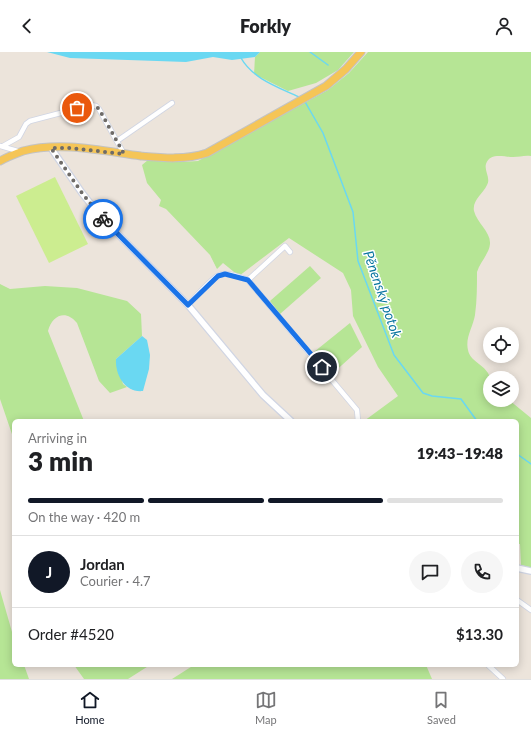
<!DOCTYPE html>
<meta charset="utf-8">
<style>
:root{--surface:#fff;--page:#f6f6f6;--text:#202124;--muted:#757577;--line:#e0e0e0;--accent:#111827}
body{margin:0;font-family:Lato,sans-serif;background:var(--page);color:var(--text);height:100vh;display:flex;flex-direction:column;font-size:15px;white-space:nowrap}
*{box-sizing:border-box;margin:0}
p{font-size:13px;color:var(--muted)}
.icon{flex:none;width:22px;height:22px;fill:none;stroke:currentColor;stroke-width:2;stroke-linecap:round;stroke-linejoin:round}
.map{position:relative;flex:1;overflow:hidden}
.details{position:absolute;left:12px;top:367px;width:507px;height:248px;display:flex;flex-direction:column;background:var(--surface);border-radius:6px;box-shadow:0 2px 10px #0003}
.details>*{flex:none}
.buttons{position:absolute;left:483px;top:275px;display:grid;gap:8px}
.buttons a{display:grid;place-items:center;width:36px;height:36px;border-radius:50%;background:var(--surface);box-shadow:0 2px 10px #0003;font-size:20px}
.pin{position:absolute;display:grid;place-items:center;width:34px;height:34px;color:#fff;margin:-17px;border:2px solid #fff;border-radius:50%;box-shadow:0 1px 4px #0007}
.courier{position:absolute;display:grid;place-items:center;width:40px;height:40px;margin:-20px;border:3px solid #1a73e8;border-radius:50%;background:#fff;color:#222;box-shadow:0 1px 5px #0007}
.overview em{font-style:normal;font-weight:800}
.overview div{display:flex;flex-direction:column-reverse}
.overview{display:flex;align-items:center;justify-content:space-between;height:68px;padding:0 16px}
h1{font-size:26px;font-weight:800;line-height:30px}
.bar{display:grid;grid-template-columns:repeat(4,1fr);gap:6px 4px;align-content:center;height:48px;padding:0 16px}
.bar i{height:5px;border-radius:3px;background:var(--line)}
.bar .on{background:var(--accent)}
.bar p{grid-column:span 4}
.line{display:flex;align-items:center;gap:10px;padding:0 16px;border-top:1px solid var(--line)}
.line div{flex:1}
.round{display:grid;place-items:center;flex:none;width:42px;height:42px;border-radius:21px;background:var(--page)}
header{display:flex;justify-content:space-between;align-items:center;height:52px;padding:0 16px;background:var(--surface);font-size:18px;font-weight:800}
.tab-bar{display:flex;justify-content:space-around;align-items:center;height:56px;border-top:1px solid var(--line);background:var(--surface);font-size:11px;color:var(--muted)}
.tab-bar a{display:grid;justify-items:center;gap:2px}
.tab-bar .on{color:var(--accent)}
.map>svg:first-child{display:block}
.green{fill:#b6e595}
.pitch{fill:#cced90}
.water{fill:#6ad8f2}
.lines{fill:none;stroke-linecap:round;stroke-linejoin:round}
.stream{stroke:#6ad8f2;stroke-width:1.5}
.minor-casing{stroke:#d0d5e3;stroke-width:6}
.tertiary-casing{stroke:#d0d5e3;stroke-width:8}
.primary-casing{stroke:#c3c3c3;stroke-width:9}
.minor{stroke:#fff;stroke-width:4.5}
.tertiary{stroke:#fff;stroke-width:5.5}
.primary{stroke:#f5c557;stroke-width:7}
.done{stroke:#6e6b68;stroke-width:4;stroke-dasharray:0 7.2}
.route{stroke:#1a73e8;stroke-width:5}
.labels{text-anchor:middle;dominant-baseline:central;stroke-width:3;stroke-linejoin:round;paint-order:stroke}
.water-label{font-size:14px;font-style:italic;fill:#09769f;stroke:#fff}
</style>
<header><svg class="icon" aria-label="back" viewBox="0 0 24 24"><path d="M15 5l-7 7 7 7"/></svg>Forkly<svg class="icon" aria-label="person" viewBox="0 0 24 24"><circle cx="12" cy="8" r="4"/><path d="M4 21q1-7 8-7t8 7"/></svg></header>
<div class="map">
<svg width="531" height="627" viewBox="0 0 531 627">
<rect width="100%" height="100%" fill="#ece4db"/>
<g class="green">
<path d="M 260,0 L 354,0 L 338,18 L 316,31 L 288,39 L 254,22 L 255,5 Z"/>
<path d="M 368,0 L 531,0 L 531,104 C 524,103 520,105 513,105 C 504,105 490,100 486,112 C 484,119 491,126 487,133 C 483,142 472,148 474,159 C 477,171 491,180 490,192 C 489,202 480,210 477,220 C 477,234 477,248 475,263 C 473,275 465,286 468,298 C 470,309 483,312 488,321 C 492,328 490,340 490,348 L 509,348 L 531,366 L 531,516 L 521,513 L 520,492 L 517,492 L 517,369 L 364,369 L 398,344 L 378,315 L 353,264 L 351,238 L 343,221 L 289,186 L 239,224 L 223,211 L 217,217 L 210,203 L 166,157 L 159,154 L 161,148 L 147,131 L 142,113 L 148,108 L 182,110 L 198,109 L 328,38 L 349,21 Z"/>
<path d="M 310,214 L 321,226 L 280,262 L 270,249 Z"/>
<path d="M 0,232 L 10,237 L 45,234 L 77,236 L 127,249 L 141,262 L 142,284 L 116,307 L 123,332 L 127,335 L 110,341 L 99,329 L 77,271 C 66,257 52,263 48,279 L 84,369 L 14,369 L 14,388 L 0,347 Z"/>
<path d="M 350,271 L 362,295 L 332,322 L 314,300 Z"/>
<path d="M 0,538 L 14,587 L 14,613 L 24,613 L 29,627 L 0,627 Z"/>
<path d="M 74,613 L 150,613 L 128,627 L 84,627 Z"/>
<path d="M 194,613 L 426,613 L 432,627 L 172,627 Z"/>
</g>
<path class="pitch" d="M 55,125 L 88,192 L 49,211 L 16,144 Z"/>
<g class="water">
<path d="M 47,0 L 260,0 L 255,5 L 232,8 L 213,5 L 186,10 L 70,6 Z"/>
<path d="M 142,284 L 147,288 L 150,303 L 149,317 L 143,339 C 125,341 115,323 116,307 Z"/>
</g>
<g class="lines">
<g class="stream">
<path d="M 310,0 L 328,13"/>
<path d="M 241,6 C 253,27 278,35 299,45"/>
<path d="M 304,48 L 323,81 L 353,160 L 358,209 L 394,303 L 423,341 L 432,344 L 461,347 L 477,369"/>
<path d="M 517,402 L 531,412"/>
</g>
<g class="minor-casing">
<g id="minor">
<path d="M 117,89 L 172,51"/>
<path d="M 0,94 L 21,100"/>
<path d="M 3,94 L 19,85 L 26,72 L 30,69 L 91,53 L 96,54 L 99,57 L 124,102"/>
<path d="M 248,228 L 285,194 L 290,200"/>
<path d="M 188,253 C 194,246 210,229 217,224 C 226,219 240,225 248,228 L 357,358 L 358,369"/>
<path d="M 517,548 L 531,558"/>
<path d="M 488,613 L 503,627"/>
</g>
</g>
<g class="tertiary-casing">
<g id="tertiary">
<path d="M 51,96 L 82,141 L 101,165 L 188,253 L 263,343 L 291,369"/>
<path d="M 517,516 L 531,519"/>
</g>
</g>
<g class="primary-casing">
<path id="primary" d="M 0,109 C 7,105 15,102 23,99 C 61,89 103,99 141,104 C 164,106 185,108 207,101 L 326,34 L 346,17 L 361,0"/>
</g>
<use href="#minor" class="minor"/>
<use href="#tertiary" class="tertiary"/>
<use href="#primary" class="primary"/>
</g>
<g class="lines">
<path class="done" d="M 77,56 C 85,55 93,51 99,57 L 124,102 L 70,96 L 51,96 L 82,141 L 103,167"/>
<path class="route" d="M 103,167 L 188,253 L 218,224 L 225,222 L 248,228 L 322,315"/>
</g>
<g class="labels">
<g class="water-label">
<text transform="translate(383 242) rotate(71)">Pěnenský potok</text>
</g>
</g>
</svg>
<div class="buttons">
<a><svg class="icon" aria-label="locate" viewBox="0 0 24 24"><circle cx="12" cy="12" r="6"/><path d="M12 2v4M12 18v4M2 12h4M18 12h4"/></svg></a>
<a><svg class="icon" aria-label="layers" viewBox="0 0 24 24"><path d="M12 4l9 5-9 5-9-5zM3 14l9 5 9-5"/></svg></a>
</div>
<div class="pin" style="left:77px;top:56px;background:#ea580c"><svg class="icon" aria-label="bag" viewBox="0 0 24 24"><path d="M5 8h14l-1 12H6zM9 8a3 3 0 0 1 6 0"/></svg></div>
<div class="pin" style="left:322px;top:315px;background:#1f2937"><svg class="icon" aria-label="home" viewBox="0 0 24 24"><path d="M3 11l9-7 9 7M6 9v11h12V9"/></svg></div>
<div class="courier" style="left:103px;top:167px"><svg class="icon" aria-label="bike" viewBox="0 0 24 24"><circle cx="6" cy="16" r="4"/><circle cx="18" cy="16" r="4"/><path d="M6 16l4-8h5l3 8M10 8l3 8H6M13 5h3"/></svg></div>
<section class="details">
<div class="overview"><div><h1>3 min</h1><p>Arriving in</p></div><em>19:43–19:48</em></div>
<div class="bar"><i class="on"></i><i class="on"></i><i class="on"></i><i></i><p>On the way · 420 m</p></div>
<div class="line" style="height:72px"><b class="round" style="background:var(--accent);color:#fff">J</b><div><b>Jordan</b><p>Courier · 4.7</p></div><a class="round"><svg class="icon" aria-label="chat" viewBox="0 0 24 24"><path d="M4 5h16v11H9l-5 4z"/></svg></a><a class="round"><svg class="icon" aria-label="phone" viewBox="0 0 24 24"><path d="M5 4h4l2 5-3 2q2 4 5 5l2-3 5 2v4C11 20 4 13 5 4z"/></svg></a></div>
<div class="line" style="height:52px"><div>Order #4520</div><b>$13.30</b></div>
</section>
</div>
<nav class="tab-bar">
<a class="on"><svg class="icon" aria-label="home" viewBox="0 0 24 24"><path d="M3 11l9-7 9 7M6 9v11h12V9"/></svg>Home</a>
<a><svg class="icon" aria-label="map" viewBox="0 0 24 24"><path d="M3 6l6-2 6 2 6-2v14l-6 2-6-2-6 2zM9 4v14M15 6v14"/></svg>Map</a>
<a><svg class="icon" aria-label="saved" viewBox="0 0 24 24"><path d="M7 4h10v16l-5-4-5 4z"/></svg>Saved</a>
</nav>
